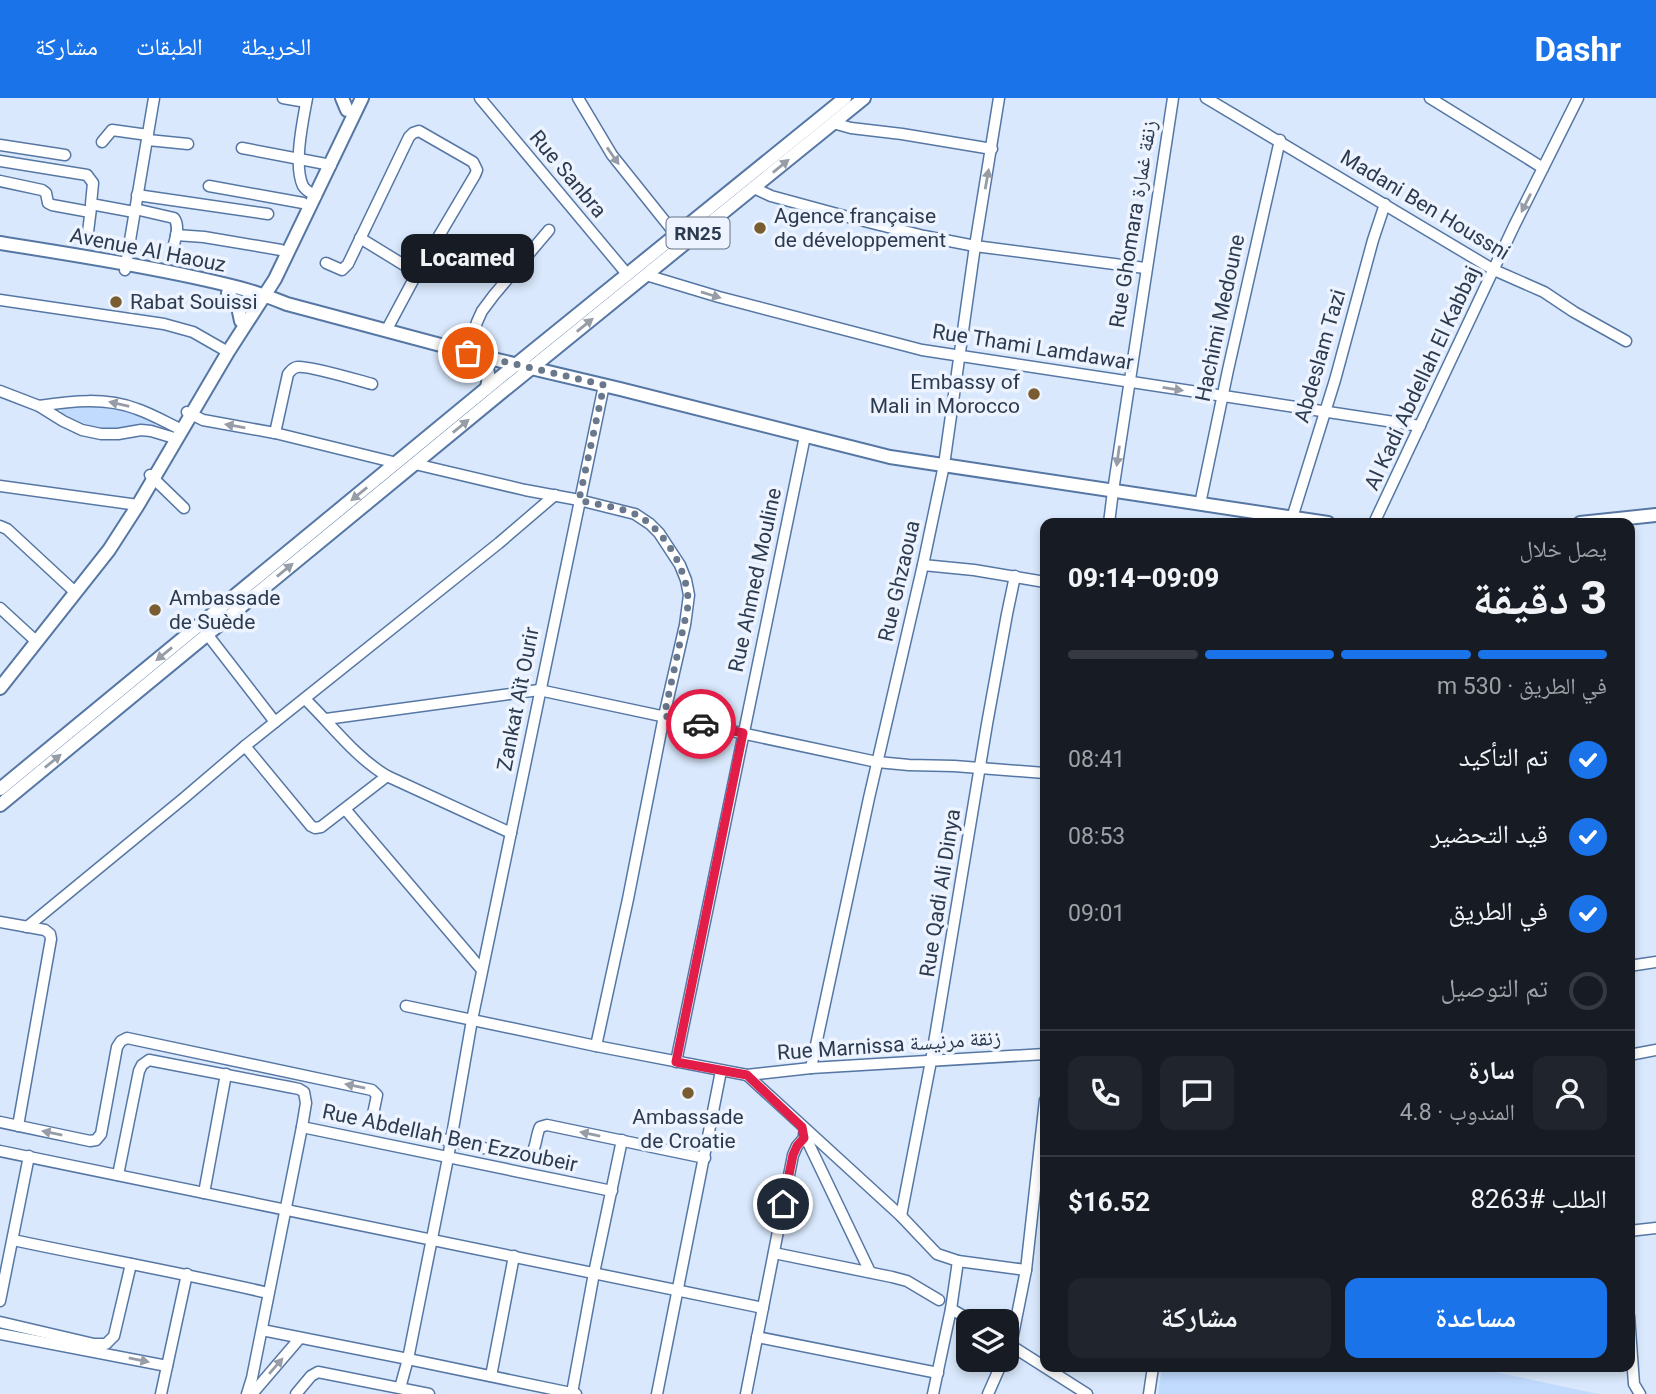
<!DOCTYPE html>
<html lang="ar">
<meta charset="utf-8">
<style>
:root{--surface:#171b24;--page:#20242c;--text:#f1f3f6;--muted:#9ea1a6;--line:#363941;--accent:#1a73e8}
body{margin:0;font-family:Roboto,"Noto Naskh Arabic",sans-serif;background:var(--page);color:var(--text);direction:rtl;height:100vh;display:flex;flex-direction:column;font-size:26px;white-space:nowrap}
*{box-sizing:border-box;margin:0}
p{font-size:23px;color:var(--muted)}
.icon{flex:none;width:38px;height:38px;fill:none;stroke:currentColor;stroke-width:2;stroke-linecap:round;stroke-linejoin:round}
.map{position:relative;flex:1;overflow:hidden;direction:ltr}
.panel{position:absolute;left:1040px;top:420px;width:595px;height:854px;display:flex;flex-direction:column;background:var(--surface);border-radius:14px;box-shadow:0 4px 10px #0003;direction:rtl}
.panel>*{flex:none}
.tools{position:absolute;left:956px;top:1211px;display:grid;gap:14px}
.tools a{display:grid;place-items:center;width:63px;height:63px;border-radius:14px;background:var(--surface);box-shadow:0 4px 10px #0003;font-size:35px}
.pin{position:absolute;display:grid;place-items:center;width:60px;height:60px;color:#fff;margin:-30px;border:4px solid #fff;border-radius:50%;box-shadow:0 2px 7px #0007}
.courier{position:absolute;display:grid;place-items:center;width:70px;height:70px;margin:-35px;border:5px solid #e11d48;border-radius:50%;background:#fff;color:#222;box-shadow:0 2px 9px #0007}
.bubble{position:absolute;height:49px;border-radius:14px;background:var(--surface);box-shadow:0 4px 10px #0003;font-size:23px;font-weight:800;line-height:49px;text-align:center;direction:rtl}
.head em{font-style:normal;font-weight:800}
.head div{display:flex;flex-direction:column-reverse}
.head{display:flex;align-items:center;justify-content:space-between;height:119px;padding:0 28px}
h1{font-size:46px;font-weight:800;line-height:52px}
.bar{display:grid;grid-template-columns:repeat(4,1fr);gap:10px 7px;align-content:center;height:84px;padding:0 28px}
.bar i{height:9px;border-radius:5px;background:var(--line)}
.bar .active{background:var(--accent)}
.bar p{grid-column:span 4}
.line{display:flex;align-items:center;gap:18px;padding:0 28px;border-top:2px solid var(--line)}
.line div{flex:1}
.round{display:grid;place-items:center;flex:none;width:74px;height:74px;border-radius:14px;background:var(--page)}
ol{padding:0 28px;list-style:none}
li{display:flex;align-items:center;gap:21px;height:77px}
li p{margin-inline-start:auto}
li .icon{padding:7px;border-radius:50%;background:var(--accent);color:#fff;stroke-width:4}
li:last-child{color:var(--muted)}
li i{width:38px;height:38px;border:4px solid var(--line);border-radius:50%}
.cta{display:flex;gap:14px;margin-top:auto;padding:14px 28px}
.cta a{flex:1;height:80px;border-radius:14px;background:var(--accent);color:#fff;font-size:28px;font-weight:800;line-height:80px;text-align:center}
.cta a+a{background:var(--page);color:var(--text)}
header{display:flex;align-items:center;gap:42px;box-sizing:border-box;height:98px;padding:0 35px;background:var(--accent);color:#fff}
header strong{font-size:33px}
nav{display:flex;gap:38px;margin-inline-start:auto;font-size:24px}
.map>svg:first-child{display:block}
.green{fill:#c1dbff}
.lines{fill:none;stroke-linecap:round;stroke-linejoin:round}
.minor-casing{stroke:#5677a4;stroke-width:13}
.major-casing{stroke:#5677a4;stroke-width:16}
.minor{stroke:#fff;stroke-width:10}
.major{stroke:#fff;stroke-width:12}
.oneway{fill:#969da7}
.done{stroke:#69788c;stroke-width:7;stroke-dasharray:0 12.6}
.route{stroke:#e11d48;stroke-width:9}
.poi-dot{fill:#795c2f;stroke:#edf4ff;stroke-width:2.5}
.labels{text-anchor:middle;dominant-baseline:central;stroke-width:7;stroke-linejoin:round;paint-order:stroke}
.shield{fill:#edf4ff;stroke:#667284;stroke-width:2}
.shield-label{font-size:19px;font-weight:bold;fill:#2c3b4f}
.street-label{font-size:21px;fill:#2c3b4f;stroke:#edf4ff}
.poi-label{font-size:21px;fill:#2c3b4f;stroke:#edf4ff;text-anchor:start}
</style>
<header>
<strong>Dashr</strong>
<nav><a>الخريطة</a><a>الطبقات</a><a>مشاركة</a></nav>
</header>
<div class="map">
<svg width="1656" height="1296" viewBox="0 0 1656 1296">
<rect width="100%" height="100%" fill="#d9e8fc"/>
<g class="green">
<path d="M 96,308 L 128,313 L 156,325 L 153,331 L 136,329 L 97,331 L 61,315 L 62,309 Z"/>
<path d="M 1162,1269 L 1472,1269 L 1598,1296 L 1158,1296 Z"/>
</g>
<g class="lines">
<g class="minor-casing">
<g id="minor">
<path d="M 283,0 L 306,4"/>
<path d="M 307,0 C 303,22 293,67 303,88 C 306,93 311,95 316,98"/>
<path d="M 480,0 L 627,176"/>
<path d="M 578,0 L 612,57 L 676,137"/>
<path d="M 1206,0 L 1494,172 L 1544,194 L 1574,214 L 1626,243"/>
<path d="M 1430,0 L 1543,70"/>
<path d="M 833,25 L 851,30 L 902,36 L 992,51"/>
<path d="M 148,42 L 188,46"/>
<path d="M 102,44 L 112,32 L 148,37"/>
<path d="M 0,47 L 65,57"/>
<path d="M 242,50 L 331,67"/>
<path d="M 0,63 L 87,77 L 93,85 L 91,106 L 134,114"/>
<path d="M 0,83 L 42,92 L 46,95 L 48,105 L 52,107 L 90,114"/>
<path d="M 209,88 L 303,105"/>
<path d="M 754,90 L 771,98 L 852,120 L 924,138 L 975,148 L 1145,170"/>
<path d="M 137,97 L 268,116"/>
<path d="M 135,111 L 174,120 C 181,129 174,144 172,154"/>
<path d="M 176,137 L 204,139 L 281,152"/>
<path d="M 360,140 L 417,175"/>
<path d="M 87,142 L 91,110"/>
<path d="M 326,165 L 342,172 L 348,166 L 409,39 L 413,35 L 419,33 L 473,64 L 477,72 L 475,77 L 417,175 L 386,233"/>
<path d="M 125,172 L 154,0"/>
<path d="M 646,177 L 719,199 L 922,252 L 1420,328"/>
<path d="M 0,202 L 164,226 L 193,234 L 228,254"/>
<path d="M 468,255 L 477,224 L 482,213 L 494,197 L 549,132"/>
<path d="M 0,293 L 39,308 L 63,323 L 82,332 L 101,336 L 118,336 L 141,332 L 151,333 L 171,339"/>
<path d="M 39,308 C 72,303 105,299 137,311 C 152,316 167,325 182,332"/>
<path d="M 187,314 L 203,322 L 275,335 L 397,365"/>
<path d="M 275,335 L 288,276 C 291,273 292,270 297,269 C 308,267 357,282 372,286"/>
<path d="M 415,366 L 525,392 L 579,402 L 635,416 L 650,426 L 659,435 L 680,467 L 686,482 L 689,497 L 685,527 L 664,618 L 628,801 L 596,948"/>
<path d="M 150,377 L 184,410"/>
<path d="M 0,388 L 138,407"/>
<path d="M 1200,406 L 1228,272 L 1280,42"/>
<path d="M 1292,420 L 1335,282 L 1373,142 L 1385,106"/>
<path d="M 1109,425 L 1113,393 L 1173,0"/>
<path d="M 1374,425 L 1514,128 L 1578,0"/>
<path d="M 0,428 L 7,431 L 75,494"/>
<path d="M 923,467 L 974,472 L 1045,484"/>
<path d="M 0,510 L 37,544"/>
<path d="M 207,536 L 275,624"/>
<path d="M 305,601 C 332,627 355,659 387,678 L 511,735"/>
<path d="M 326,621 L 539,592 L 877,664 L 909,667 L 954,668 L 1045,675"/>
<path d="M 245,648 L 311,728 L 315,730 L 321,729 L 387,678"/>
<path d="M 345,711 L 482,872"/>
<path d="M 0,824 L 45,832 L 50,836 L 51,841 L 18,1028"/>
<path d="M 27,829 L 184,700 L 245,648 L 499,445 L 555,397"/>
<path d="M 1629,868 L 1656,864"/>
<path d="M 406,908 L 596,948 L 747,977 L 811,970 L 1045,956"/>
<path d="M 1629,957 L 1656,952"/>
<path d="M 676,964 L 805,338"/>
<path d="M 811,970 L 869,700 L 923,467 L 944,367 L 975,148 L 999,0"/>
<path d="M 747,977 L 901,1118 L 937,1156 L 958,1163 L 1026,1172"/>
<path d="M 0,1024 L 90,1043 L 96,1042 L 101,1036 L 117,949 L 121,943 L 127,940 L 372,992 L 377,997 L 372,1021 L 376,1027 L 526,1059 C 537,1055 535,1039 540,1029 L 547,1027 L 705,1060"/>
<path d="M 302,1029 L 612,1093"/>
<path d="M 804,1036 L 870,1174"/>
<path d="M 0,1053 L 763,1210"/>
<path d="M 118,1077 L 139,973 L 142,967 L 149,962 L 289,989 L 299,991 L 304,994 L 306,1005 L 302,1029 L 252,1280 L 247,1296"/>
<path d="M 204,1095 L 226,976"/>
<path d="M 901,1118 L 931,963 L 987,626 L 1007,516 L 1015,478"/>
<path d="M 1629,1133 L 1656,1130"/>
<path d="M 13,1142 C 98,1160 183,1175 268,1195"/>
<path d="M 774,1155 L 892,1179 L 907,1183 L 939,1202"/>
<path d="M 0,1203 L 29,1058"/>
<path d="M 951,1211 L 972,1223"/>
<path d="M 1629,1218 L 1634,1286 L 1640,1296"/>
<path d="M 0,1224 L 94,1246 L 106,1246 L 114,1238 L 131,1166"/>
<path d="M 262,1232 L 408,1261 L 576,1296"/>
<path d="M 0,1236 L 167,1268"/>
<path d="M 757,1239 L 938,1275"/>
<path d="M 1007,1245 L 1087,1296"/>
<path d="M 1006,1256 L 1011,1247 L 1026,1172 L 1045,1002"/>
<path d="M 491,1278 L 514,1158"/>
<path d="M 400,1290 L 408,1261 L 448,1060 L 472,922 L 604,287"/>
<path d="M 572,1295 L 594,1175 L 622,1042"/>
<path d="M 161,1296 L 187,1176"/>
<path d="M 252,1296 L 300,1240"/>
<path d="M 296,1296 L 311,1278 L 318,1274 L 429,1296"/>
<path d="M 657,1296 L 721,973"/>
<path d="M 746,1296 L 793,1057 L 797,1048 L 804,1040"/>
<path d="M 933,1296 L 951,1211 L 958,1163"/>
<path d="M 988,1296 L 1003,1262"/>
<path d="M 1149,1296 L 1153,1269"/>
</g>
</g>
<g class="major-casing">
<g id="major">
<path d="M 342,0 L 347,12"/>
<path d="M 0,145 C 64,155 129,165 193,179 C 225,186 256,193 287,206 L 493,261 L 620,291 L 890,359 L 1328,425"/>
<path d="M 228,195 L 238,209 L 241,223"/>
<path d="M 482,258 C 488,269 490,279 487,290"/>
<path d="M 1580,425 L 1656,417"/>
<path d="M 0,590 L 109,452 L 138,407 L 228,254 L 275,181 L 362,0"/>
<path d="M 0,691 L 487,290 L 845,0"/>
<path d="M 0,707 L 508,289 L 864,0"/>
</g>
</g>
<use href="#minor" class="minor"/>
<use href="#major" class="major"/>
</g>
<defs><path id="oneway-solid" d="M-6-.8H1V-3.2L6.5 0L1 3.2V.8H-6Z" transform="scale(1.75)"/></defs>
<g class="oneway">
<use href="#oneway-solid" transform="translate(613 58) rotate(55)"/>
<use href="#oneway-solid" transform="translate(781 68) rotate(-39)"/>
<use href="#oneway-solid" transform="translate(987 81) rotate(-80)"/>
<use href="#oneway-solid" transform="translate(1526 105) rotate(117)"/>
<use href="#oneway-solid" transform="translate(711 197) rotate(17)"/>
<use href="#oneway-solid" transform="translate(585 227) rotate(-39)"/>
<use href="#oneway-solid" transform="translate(1173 291) rotate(9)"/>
<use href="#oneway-solid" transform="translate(119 306) rotate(-167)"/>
<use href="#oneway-solid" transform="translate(235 328) rotate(-170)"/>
<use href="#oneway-solid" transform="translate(461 328) rotate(-39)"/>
<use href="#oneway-solid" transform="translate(1118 358) rotate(98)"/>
<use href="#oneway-solid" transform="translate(359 396) rotate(141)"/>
<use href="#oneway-solid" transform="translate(285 472) rotate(-39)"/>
<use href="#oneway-solid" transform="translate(164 556) rotate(141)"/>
<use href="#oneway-solid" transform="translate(53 663) rotate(-39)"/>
<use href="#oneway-solid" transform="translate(355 988) rotate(-168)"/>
<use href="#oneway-solid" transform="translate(52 1035) rotate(-168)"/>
<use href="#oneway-solid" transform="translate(590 1036) rotate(-168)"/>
<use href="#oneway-solid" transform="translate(139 1262) rotate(11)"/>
<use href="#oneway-solid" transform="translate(276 1268) rotate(-49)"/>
</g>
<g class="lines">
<path class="done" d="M 468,255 L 604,287 L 579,402 C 598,407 620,409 637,417 C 666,432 690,477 688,508 L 664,618 L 701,626"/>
<path class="route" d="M 701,626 L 743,635 L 676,964 L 747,977 L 802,1029 L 804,1040 L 797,1048 L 793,1057 L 783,1106"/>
</g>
<g class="poi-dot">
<circle cx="760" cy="130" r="7"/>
<circle cx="116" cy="204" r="7"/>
<circle cx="1034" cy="296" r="7"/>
<circle cx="155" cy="512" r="7"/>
<circle cx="688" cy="995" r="7"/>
</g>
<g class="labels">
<rect class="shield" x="666.5" y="119.5" width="63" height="31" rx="5"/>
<g class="shield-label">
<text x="698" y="135">RN25</text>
</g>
<g class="street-label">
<text transform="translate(568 76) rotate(50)">Rue Sanbra</text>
<text transform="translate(1425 107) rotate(31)">Madani Ben Houssni</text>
<text transform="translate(1133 126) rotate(-81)">Rue Ghomara زنقة غمارة</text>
<text transform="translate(148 152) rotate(11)">Avenue Al Haouz</text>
<text transform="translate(1220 220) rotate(-78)">Hachimi Medoune</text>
<text transform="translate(1033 249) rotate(9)">Rue Thami Lamdawar</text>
<text transform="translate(1320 258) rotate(-74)">Abdeslam Tazi</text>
<text transform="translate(1422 280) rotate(-65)">Al Kadi Abdellah El Kabbaj</text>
<text transform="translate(755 482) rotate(-78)">Rue Ahmed Mouline</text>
<text transform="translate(899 483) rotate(-77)">Rue Ghzaoua</text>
<text transform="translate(518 601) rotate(-79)">Zankat Aït Ourir</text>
<text transform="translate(940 795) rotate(-81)">Rue Qadi Ali Dinya</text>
<text transform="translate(889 947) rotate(-4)">Rue Marnissa زنقة مرنيسة</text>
<text transform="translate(450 1040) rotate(12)">Rue Abdellah Ben Ezzoubeir</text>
</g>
<g class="poi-label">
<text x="774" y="118">Agence française<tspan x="774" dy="24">de développement</tspan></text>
<text x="130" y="204">Rabat Souissi</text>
<text x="1020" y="284" text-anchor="end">Embassy of<tspan x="1020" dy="24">Mali in Morocco</tspan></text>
<text x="169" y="500">Ambassade<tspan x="169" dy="24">de Suède</tspan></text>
<text x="688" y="1019" text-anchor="middle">Ambassade<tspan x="688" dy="24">de Croatie</tspan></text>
</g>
</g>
</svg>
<div class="tools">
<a><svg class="icon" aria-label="layers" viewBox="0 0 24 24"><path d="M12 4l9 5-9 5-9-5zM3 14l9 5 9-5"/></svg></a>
</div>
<div class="pin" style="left:468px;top:255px;background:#ea580c"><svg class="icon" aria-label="bag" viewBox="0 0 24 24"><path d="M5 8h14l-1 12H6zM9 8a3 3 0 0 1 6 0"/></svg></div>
<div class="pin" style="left:783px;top:1106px;background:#1f2937"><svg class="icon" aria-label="home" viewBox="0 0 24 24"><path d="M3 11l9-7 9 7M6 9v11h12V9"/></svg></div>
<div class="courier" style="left:701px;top:626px"><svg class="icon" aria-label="car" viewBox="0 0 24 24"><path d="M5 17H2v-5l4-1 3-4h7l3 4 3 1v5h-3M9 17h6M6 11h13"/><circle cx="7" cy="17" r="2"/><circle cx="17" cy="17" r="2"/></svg></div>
<div class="bubble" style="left:401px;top:136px;width:133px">Locamed</div>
<section class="panel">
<div class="head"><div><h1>3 دقيقة</h1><p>يصل خلال</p></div><em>09:09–09:14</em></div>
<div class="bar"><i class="active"></i><i class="active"></i><i class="active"></i><i></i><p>في الطريق · 530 m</p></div>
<ol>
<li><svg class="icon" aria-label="check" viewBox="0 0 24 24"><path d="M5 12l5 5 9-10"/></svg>تم التأكيد<p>08:41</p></li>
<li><svg class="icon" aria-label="check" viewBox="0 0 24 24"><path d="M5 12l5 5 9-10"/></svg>قيد التحضير<p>08:53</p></li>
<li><svg class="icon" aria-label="check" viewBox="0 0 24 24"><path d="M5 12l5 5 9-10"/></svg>في الطريق<p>09:01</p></li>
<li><i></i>تم التوصيل</li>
</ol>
<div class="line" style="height:126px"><a class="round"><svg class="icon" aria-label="person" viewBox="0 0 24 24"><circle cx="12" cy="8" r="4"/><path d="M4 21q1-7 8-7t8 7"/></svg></a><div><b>سارة</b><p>المندوب · 4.8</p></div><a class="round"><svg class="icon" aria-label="chat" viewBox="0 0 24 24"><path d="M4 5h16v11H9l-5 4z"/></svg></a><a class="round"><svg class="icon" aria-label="phone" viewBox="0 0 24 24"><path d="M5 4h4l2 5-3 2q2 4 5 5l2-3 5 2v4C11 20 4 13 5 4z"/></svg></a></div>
<div class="line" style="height:91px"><div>الطلب #8263</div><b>$16.52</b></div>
<div class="cta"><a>مساعدة</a><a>مشاركة</a></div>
</section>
</div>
